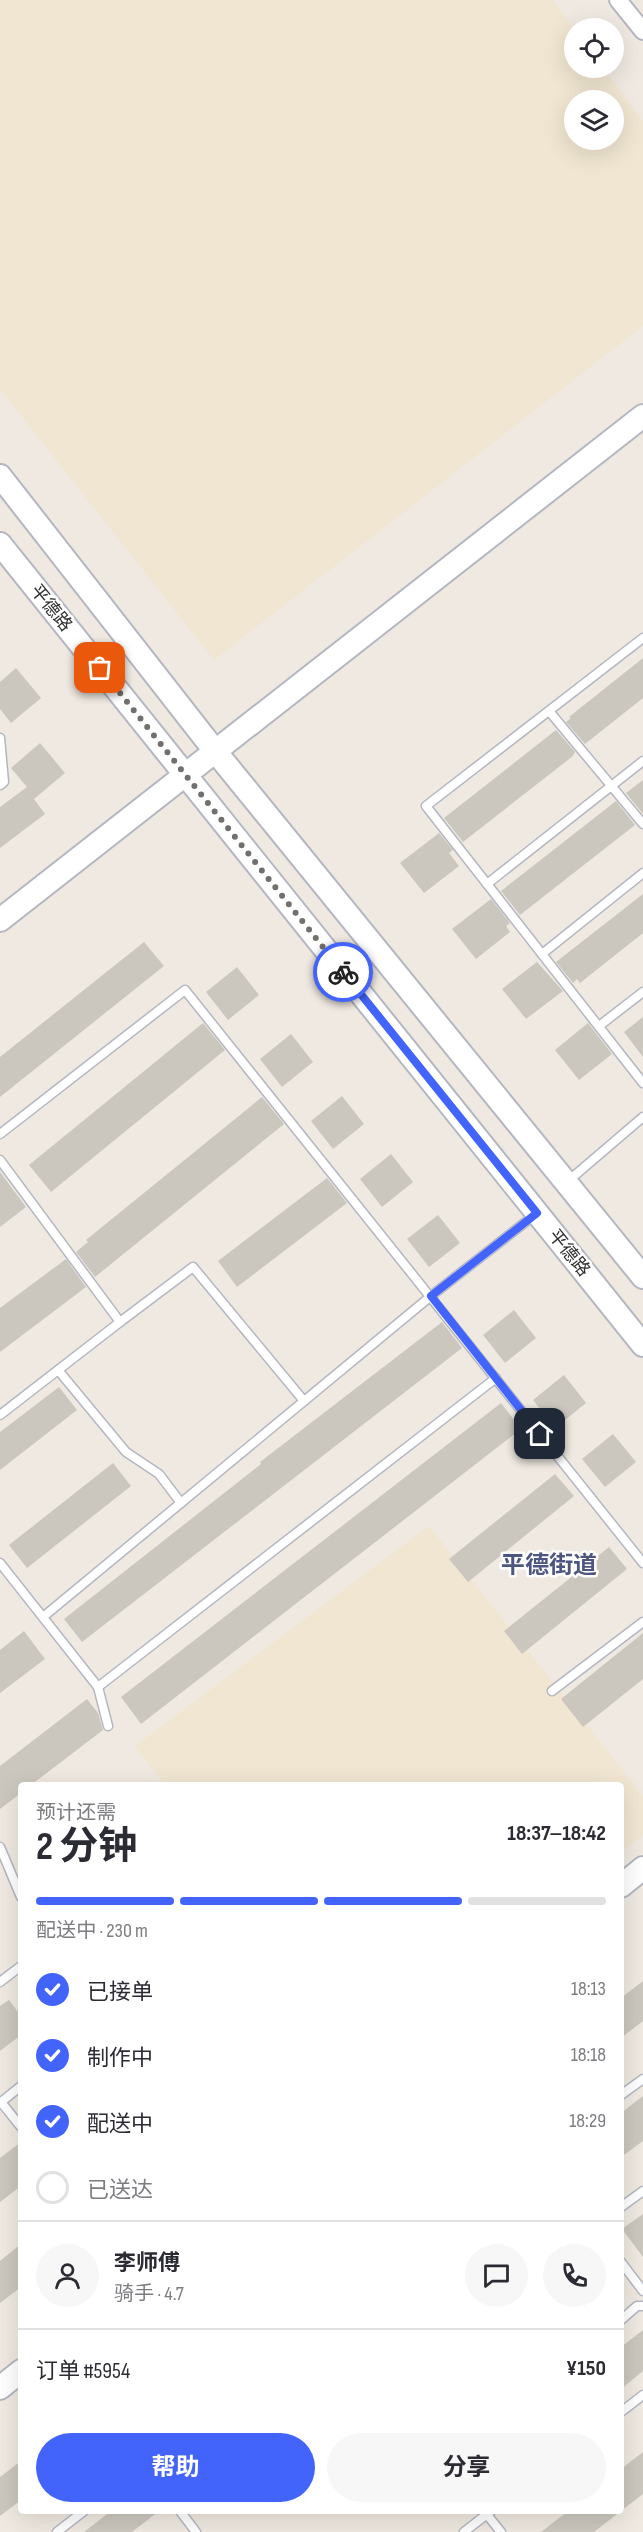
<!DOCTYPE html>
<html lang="zh">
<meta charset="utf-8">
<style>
:root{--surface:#fff;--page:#f7f7f7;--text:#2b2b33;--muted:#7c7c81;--line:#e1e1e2;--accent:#4264fb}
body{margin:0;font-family:"Sofia Sans Condensed","Noto Sans SC",sans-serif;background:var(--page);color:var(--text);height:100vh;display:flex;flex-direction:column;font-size:22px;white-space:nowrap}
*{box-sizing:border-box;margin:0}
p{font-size:20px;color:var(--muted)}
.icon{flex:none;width:33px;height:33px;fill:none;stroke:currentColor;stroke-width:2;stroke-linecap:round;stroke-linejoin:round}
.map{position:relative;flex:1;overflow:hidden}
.details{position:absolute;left:18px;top:1782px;width:606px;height:732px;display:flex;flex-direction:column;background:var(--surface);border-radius:6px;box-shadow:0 6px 24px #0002}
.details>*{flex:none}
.fabs{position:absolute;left:564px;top:18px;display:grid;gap:12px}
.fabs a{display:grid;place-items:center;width:60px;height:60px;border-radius:50%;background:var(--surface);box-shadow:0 6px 24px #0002;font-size:30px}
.pin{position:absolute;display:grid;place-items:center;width:51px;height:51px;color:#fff;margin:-26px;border-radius:12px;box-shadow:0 3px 9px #0006}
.courier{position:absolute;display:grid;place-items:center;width:60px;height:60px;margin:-30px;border:4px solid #4264fb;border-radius:50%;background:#fff;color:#222;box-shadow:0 2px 8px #0007}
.overview em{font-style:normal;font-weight:700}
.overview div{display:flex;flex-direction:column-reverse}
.overview{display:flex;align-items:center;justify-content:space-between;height:102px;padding:0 18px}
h1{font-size:39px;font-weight:700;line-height:45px}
.bar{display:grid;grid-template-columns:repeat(4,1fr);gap:9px 6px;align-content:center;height:72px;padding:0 18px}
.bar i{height:8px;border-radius:4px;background:var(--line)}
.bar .current{background:var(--accent)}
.bar p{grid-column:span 4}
.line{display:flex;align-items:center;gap:15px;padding:0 18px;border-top:2px solid var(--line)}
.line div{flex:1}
.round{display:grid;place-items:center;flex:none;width:63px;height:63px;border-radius:32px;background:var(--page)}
ol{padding:0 18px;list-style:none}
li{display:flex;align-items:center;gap:18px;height:66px}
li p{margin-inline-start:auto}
li .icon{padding:6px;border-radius:50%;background:var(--accent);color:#fff;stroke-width:4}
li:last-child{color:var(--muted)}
li i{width:33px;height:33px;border:3px solid var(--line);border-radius:50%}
.action{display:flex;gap:12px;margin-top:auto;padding:12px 18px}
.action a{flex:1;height:69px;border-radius:36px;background:var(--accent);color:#fff;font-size:24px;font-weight:700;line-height:69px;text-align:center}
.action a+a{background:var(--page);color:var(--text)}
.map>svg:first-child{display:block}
.education{fill:#f0e6d1;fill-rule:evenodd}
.building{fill:#cbc7bf}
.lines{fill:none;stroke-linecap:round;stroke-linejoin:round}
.lane-casing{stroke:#b4b7c1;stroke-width:11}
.street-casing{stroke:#b4b7c1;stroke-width:20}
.secondary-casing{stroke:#b4b7c1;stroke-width:26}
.lane{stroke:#fff;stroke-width:8}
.street{stroke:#fff;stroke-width:16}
.secondary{stroke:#fff;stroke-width:22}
.done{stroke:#726f6d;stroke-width:6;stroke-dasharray:0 10.8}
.route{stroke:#4264fb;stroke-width:8}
.labels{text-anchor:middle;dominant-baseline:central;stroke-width:5;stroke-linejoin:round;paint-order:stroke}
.street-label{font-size:18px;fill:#2e2e2e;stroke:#fff}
.district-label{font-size:24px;font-weight:bold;fill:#4d5680;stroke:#fff}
</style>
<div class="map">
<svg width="643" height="2532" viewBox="0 0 643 2532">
<rect width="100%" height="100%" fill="#efe9e1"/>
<g class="education">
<path d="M 0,0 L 553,0 L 574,29 L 574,68 L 603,68 L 643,121 L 643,326 L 214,660 L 0,389 ZM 574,100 L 614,100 L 614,140 L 574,140 Z"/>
<path d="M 429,1526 L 643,1796 L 643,1835 L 621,1852 L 621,1785 L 165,1785 L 135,1746 Z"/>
</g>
<g class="building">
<path d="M 643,658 L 643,698 L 585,744 L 566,722 L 571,718 L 569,717 Z"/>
<path d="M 16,668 L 41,698 L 11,723 L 0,709 L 0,682 Z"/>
<path d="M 556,730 L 575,752 L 573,756 L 463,842 L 444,818 Z"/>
<path d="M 40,743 L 65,773 L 34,799 L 45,814 L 0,848 L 0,807 L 27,787 L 11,768 Z"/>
<path d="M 643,780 L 643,814 L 626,793 Z"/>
<path d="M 616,801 L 635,825 L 520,915 L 501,891 Z"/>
<path d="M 439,833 L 453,850 L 449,853 L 459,866 L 424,893 L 400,863 Z"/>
<path d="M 643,894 L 643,933 L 580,983 L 577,979 L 573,983 L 556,962 Z"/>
<path d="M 491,899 L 510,923 L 506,926 L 510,932 L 476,959 L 452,929 Z"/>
<path d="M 144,942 L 164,966 L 0,1097 L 0,1057 Z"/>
<path d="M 537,962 L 563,991 L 526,1019 L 502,989 Z"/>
<path d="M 237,967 L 259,995 L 228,1020 L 206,992 Z"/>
<path d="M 643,1017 L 643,1057 L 624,1032 Z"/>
<path d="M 203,1023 L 225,1050 L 51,1192 L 29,1165 Z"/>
<path d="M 588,1023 L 612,1054 L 579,1080 L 555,1050 Z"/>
<path d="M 291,1034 L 313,1062 L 282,1087 L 260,1059 Z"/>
<path d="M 342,1096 L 364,1124 L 333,1149 L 311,1121 Z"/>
<path d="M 262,1097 L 284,1124 L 95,1277 L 76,1252 L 88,1242 L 86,1240 Z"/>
<path d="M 391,1154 L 413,1182 L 382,1207 L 360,1179 Z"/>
<path d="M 0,1172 L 26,1207 L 0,1227 Z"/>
<path d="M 327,1178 L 347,1203 L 237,1287 L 218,1261 Z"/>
<path d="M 438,1215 L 460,1243 L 429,1267 L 407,1239 Z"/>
<path d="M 66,1259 L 86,1287 L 0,1352 L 0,1308 Z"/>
<path d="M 514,1310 L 536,1338 L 505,1363 L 483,1335 Z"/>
<path d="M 442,1322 L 462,1348 L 82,1642 L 64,1619 L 261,1464 L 260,1462 Z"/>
<path d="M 564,1375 L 586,1403 L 555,1428 L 533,1400 Z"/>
<path d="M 59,1387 L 77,1410 L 0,1470 L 0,1432 Z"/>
<path d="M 501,1403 L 521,1429 L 141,1724 L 121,1697 Z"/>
<path d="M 613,1434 L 636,1462 L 605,1487 L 582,1459 Z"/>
<path d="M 113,1463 L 131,1486 L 27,1568 L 9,1545 Z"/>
<path d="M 555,1474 L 574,1496 L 468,1582 L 449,1559 Z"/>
<path d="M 609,1547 L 627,1569 L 522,1654 L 504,1631 Z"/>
<path d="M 24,1631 L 45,1659 L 0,1693 L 0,1650 Z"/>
<path d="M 643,1633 L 643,1679 L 583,1727 L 561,1699 Z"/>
<path d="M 87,1699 L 98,1713 L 103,1730 L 31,1785 L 21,1785 L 21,1793 L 0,1809 L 0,1766 Z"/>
<path d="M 643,1981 L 643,2021 L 621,2038 L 621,1998 Z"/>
<path d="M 9,2000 L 21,2016 L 21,2035 L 0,2051 L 0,2006 Z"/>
<path d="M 643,2096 L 643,2141 L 621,2157 L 621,2113 Z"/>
<path d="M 21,2142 L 21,2186 L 0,2202 L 0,2158 Z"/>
<path d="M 643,2214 L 643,2257 L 622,2229 Z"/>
<path d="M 21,2244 L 21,2287 L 0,2303 L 0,2261 Z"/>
<path d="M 643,2330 L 643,2371 L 621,2389 L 621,2347 Z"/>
<path d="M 643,2452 L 643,2494 L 621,2511 L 621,2469 Z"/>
<path d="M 21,2461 L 21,2500 L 0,2516 L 0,2477 Z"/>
<path d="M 111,2511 L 159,2511 L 132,2532 L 84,2532 Z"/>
<path d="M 568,2511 L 621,2511 L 594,2532 L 541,2532 Z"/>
</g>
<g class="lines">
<g class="lane-casing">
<g id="lane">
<path d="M 643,638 L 426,806 L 643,1083"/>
<path d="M 549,711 L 643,824"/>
<path d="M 0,738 L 4,782 L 0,785"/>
<path d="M 487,884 L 643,761"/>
<path d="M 542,954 L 643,873"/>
<path d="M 599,1026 L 643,992"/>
<path d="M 0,1134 L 185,990 L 643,1563"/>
<path d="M 0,1160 L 120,1322 L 193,1267 L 304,1401"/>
<path d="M 567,1182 L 643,1117"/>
<path d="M 58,1370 L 126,1452 L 159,1474 L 181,1503"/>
<path d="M 0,1415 L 120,1322"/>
<path d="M 0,1563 L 98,1687 L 108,1726"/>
<path d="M 43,1617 L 431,1296 L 537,1213"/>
<path d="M 98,1687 L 496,1378"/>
<path d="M 552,1691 L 643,1622"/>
<path d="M 0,1847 L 21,1897"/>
<path d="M 0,1982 L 21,1966"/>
<path d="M 621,2095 L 643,2079"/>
<path d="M 1,2102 L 21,2127"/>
<path d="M 0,2103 L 21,2086"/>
<path d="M 621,2207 L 643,2191"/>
<path d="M 621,2262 L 643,2291"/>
<path d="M 621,2320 L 637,2306 L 643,2306"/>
<path d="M 621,2412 L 643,2395"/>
<path d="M 180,2511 L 196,2532"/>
<path d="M 484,2511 L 501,2532"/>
<path d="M 57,2532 L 84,2511"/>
<path d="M 464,2532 L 491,2511"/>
</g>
</g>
<g class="street-casing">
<path id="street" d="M 618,0 L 643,31"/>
</g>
<g class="secondary-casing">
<g id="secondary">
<path d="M 0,476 L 215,751 L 643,1277"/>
<path d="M 0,544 L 643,1345"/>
<path d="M 0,920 L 643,416"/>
<path d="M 621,1886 L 643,1868"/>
<path d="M 0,2388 L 21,2371"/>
</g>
</g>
<use href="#lane" class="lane"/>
<use href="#street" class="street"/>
<use href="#secondary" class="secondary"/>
</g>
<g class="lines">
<path class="done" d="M 100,668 L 343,972"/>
<path class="route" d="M 343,972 L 537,1213 L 431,1296 L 540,1434"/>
</g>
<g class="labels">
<g class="street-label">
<text transform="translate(51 608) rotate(51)">平德路</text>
<text transform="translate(569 1253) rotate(51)">平德路</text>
</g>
<g class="district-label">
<text x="549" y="1565">平德街道</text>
</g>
</g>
</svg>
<div class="fabs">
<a><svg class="icon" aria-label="locate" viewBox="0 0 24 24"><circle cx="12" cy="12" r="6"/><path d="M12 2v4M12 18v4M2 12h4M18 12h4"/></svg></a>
<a><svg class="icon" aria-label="layers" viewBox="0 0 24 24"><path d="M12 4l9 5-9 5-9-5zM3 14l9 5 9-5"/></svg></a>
</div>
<div class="pin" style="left:100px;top:668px;background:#ea580c"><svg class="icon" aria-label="bag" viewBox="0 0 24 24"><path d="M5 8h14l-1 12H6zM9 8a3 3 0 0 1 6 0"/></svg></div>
<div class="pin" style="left:540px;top:1434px;background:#1f2937"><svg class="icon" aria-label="home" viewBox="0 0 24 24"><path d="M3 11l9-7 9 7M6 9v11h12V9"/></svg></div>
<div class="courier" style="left:343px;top:972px"><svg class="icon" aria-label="bike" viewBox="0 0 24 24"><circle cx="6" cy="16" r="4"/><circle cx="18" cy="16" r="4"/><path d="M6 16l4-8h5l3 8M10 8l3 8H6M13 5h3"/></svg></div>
<section class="details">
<div class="overview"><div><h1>2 分钟</h1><p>预计还需</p></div><em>18:37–18:42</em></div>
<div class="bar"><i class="current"></i><i class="current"></i><i class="current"></i><i></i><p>配送中 · 230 m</p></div>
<ol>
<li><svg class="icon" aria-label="check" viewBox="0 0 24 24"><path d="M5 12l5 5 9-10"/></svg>已接单<p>18:13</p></li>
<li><svg class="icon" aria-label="check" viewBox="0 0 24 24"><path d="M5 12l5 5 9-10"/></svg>制作中<p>18:18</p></li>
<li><svg class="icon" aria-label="check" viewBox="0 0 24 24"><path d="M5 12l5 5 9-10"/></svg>配送中<p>18:29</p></li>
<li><i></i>已送达</li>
</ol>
<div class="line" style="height:108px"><a class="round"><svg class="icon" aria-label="person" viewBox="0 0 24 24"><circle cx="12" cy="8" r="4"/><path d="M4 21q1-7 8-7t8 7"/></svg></a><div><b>李师傅</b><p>骑手 · 4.7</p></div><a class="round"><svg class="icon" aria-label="chat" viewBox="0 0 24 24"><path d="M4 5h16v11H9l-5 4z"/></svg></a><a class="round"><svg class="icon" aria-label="phone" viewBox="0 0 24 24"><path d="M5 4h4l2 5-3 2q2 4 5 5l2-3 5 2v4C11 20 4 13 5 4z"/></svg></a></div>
<div class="line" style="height:78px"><div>订单 #5954</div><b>¥150</b></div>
<div class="action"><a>帮助</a><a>分享</a></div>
</section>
</div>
